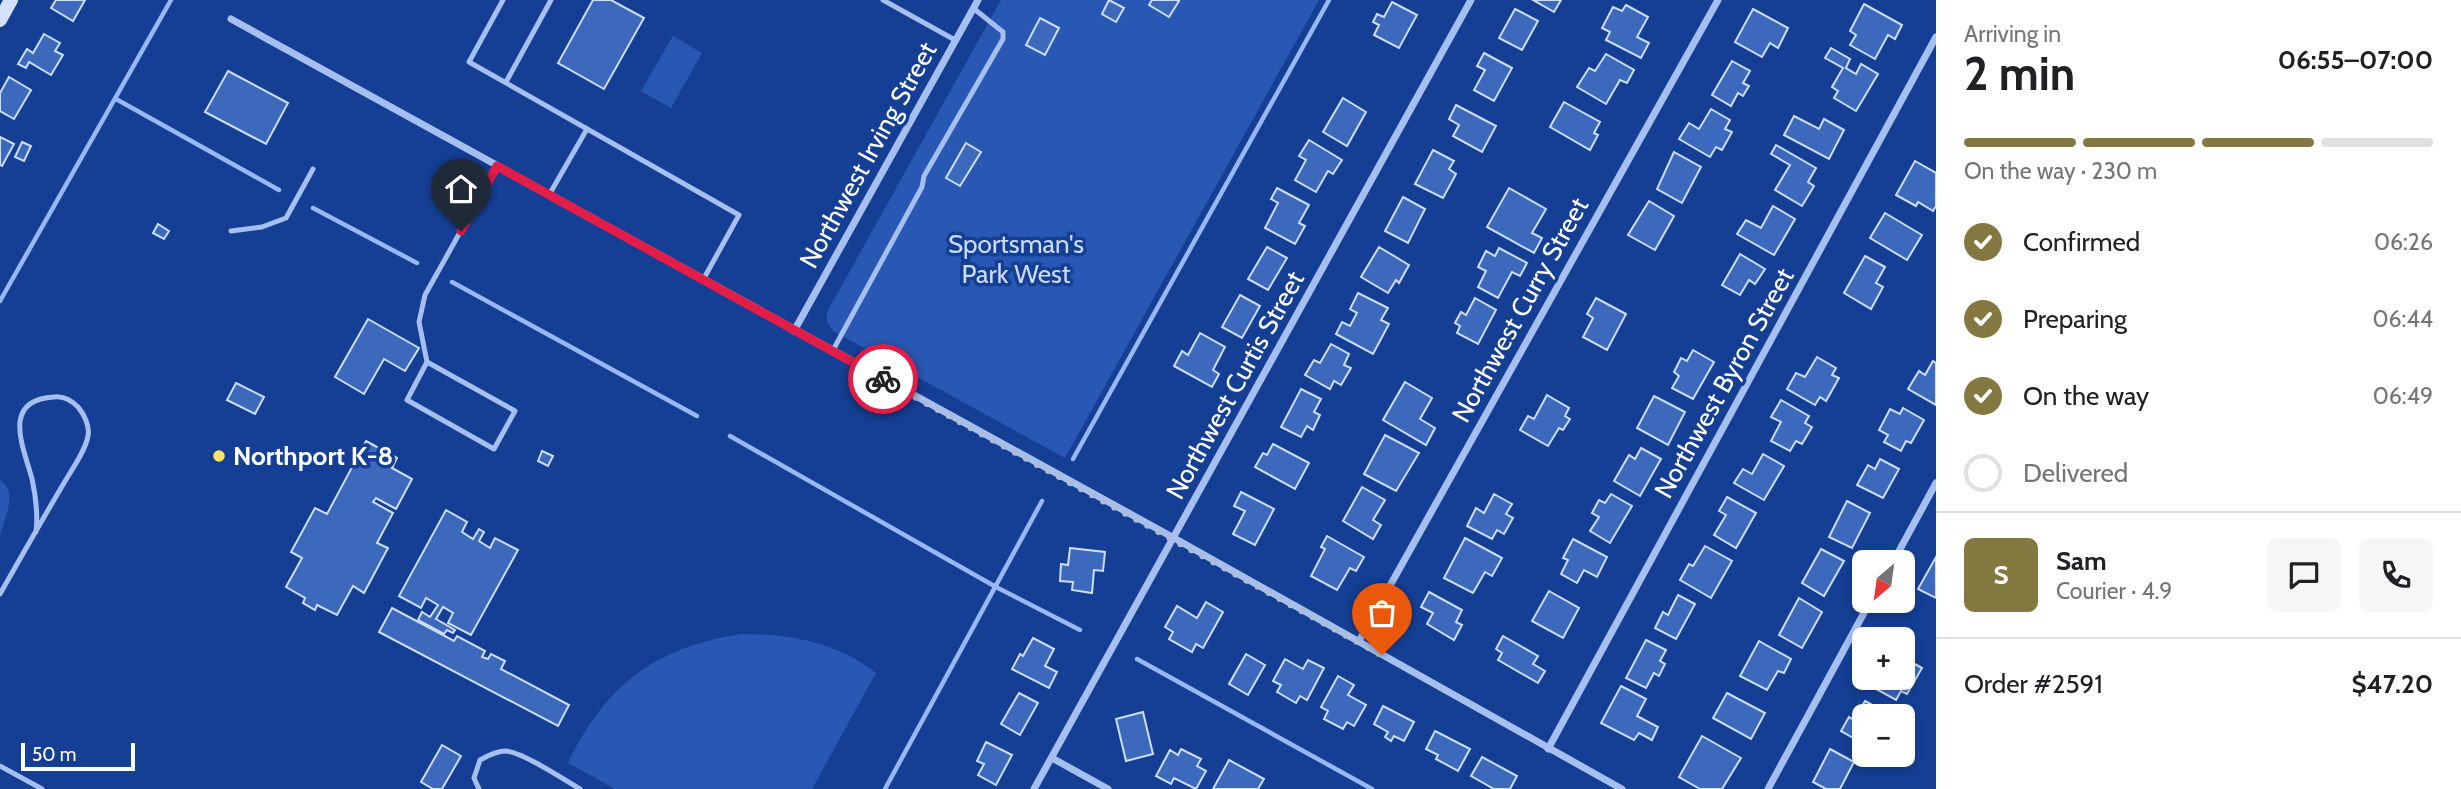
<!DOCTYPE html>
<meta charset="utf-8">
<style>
:root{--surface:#fff;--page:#f6f6f6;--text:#202124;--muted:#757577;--line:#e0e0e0;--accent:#847841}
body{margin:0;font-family:Cabin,sans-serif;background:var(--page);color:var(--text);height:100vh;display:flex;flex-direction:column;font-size:26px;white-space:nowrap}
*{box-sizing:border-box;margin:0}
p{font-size:23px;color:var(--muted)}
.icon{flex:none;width:38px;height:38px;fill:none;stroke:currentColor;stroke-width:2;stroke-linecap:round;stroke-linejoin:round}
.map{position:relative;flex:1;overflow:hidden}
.panel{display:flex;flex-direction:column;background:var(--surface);width:525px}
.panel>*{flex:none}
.needle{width:46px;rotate:209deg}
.buttons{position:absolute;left:1852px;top:550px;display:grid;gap:14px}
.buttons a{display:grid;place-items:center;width:63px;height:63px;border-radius:10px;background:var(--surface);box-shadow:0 4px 10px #0003;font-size:35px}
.scale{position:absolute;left:21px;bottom:18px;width:114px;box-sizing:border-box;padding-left:7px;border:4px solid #fff;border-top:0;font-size:19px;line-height:24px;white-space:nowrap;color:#fff;-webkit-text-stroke:5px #153f94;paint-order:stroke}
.pin{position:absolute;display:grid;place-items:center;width:60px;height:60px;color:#fff;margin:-72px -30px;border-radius:50% 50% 50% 0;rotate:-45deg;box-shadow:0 0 7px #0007}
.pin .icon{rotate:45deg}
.courier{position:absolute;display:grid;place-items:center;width:70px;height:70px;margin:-35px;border:5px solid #e11d48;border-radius:50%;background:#fff;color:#222;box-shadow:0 2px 9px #0007}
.summary em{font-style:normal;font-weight:700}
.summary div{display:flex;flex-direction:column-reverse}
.summary{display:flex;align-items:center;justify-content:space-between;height:119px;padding:0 28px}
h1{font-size:46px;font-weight:700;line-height:52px}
.bar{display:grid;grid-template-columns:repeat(4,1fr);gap:10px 7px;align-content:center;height:84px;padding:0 28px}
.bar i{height:9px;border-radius:5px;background:var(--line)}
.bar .selected{background:var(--accent)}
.bar p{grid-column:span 4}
.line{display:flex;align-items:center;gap:18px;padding:0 28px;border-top:2px solid var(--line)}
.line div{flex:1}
.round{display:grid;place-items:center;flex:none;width:74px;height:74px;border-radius:10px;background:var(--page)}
ol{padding:0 28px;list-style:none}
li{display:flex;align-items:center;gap:21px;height:77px}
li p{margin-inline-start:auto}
li .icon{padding:7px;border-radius:50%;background:var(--accent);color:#fff;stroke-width:4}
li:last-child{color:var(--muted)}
li i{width:38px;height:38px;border:4px solid var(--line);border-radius:50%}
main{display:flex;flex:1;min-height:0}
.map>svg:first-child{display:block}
.green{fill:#2858b3}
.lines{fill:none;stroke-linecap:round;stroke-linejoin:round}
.stream{stroke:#97b8f4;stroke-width:4.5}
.building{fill:#3d69bc;stroke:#ccddfc;stroke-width:2}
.service{stroke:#a5bff1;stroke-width:5}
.minor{stroke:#a5bff1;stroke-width:7}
.secondary{stroke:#d3e1fc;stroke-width:14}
.done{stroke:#adbcda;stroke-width:7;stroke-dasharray:0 12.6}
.route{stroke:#e11d48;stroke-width:9}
.poi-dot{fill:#ffe365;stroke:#153f94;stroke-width:2.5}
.labels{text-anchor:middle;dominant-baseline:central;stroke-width:7;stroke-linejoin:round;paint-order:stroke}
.street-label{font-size:26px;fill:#fff;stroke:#153f94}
.park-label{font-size:26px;fill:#ccddfc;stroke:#153f94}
.poi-label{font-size:26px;font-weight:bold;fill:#fff;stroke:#153f94;text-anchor:start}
</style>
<main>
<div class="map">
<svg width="1936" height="789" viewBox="0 0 1936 789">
<rect width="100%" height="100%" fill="#153f94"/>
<g class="green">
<path d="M 1001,0 L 1319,0 L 1065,458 L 833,331 L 827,321 L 827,312 Z"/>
<path d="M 673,36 L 702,53 L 671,108 L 641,91 Z"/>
<path d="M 0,480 C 19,491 4,519 0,536 Z"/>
<path d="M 742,634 C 791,634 838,643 876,673 L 812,789 L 615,789 L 568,763 C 605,685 655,647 742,634 Z"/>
</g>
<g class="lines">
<g class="stream">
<path d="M 116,99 L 279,190"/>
<path d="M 313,208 L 417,263"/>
<path d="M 452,282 L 697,416"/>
<path d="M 0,301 L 171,0"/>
<path d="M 730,436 L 996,587 L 1080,630"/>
<path d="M 1073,459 L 1329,0"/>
<path d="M 1137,659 L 1372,789"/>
<path d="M 885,789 L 1042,501"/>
</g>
</g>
<g class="building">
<path d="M 56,0 L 85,0 L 73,21 L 51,8 Z"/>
<path d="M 593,0 L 611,0 L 644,18 L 604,89 L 558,63 Z"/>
<path d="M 1109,0 L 1124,8 L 1116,22 L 1102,14 Z"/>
<path d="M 1152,0 L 1177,0 L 1179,1 L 1169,17 L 1149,5 Z"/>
<path d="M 1533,0 L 1561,0 L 1554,12 Z"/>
<path d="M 1392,2 L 1417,15 L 1399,48 L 1374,35 L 1379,25 L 1373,22 L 1377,14 L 1384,17 Z"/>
<path d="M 1864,4 L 1902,25 L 1895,39 L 1888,35 L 1875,59 L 1850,45 L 1856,35 L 1850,31 Z"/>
<path d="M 1626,5 L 1648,17 L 1637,37 L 1649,43 L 1641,58 L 1606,40 L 1610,32 L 1602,28 L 1613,7 L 1622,11 Z"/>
<path d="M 1515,9 L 1538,21 L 1522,50 L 1499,38 Z"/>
<path d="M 1753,9 L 1788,28 L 1778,48 L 1770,43 L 1762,57 L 1735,42 Z"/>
<path d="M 1040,18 L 1059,28 L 1045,55 L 1026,45 Z"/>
<path d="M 44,34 L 60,43 L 55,51 L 63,55 L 51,75 L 29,62 L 26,68 L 18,64 L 27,49 L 33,53 Z"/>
<path d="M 1831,48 L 1850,59 L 1846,68 L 1856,74 L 1861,64 L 1878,74 L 1856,111 L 1834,98 L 1838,91 L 1832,87 L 1843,68 L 1825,58 Z"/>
<path d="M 1484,53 L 1512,68 L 1494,101 L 1474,90 L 1485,70 L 1477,66 Z"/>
<path d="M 1606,54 L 1634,70 L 1627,83 L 1620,80 L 1606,104 L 1577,87 L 1589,68 L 1595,71 Z"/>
<path d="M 1732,61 L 1750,71 L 1743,83 L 1749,86 L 1743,96 L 1738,93 L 1731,106 L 1712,95 Z"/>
<path d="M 228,71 L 288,103 L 266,144 L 205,112 Z"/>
<path d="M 9,77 L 31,90 L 14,119 L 0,111 L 0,93 Z"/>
<path d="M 1343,98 L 1366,112 L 1347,146 L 1323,132 Z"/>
<path d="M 1564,102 L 1600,122 L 1594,133 L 1598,135 L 1590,150 L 1550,127 Z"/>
<path d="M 1456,105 L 1496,126 L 1482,152 L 1453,136 L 1459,125 L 1449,119 Z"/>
<path d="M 1711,109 L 1730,120 L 1725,129 L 1732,132 L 1722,150 L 1716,147 L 1710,157 L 1679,139 L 1689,123 L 1699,129 Z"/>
<path d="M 1794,116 L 1819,129 L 1824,119 L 1844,130 L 1829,159 L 1784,135 Z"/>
<path d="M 0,137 L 14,144 L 2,166 L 0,165 Z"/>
<path d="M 1309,140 L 1342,160 L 1333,174 L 1328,171 L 1316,192 L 1295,180 L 1306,160 L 1299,156 Z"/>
<path d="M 22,142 L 31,146 L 24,161 L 15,157 Z"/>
<path d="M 966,143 L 981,152 L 960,186 L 946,178 Z"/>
<path d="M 1776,145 L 1816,168 L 1808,182 L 1814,186 L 1802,206 L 1775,190 L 1790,165 L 1771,154 Z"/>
<path d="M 1433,150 L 1454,161 L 1449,169 L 1456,174 L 1443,198 L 1415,184 Z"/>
<path d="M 1674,152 L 1701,167 L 1682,203 L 1657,189 Z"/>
<path d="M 1915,161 L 1936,173 L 1936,206 L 1933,211 L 1918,202 L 1916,206 L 1896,195 Z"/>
<path d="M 1277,188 L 1309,205 L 1299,223 L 1305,226 L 1295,244 L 1265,228 L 1278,203 L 1271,199 Z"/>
<path d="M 1509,188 L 1546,209 L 1532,233 L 1542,238 L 1534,253 L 1487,227 Z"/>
<path d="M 1403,197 L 1425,209 L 1408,243 L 1385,231 Z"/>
<path d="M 1649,201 L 1674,216 L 1655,250 L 1628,235 Z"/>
<path d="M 1773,206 L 1795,219 L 1774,255 L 1737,234 L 1746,220 L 1761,228 Z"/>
<path d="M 1885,213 L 1922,235 L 1907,260 L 1870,238 Z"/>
<path d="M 158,224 L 169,231 L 164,239 L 153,233 Z"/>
<path d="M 1267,247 L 1287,258 L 1268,290 L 1248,279 Z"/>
<path d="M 1379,247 L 1409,265 L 1399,283 L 1396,280 L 1388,293 L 1361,277 Z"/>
<path d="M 1499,248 L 1527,263 L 1520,276 L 1512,272 L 1498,298 L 1478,287 L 1486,271 L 1478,267 L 1486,251 L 1495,256 Z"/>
<path d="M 1740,254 L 1765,269 L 1755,284 L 1749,280 L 1740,295 L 1722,285 Z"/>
<path d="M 1865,256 L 1885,267 L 1876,283 L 1883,287 L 1871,309 L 1844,293 Z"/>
<path d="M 1358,293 L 1388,308 L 1381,320 L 1389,324 L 1373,354 L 1336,334 L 1342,322 L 1350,326 L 1357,313 L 1350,309 Z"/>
<path d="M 1240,295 L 1260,306 L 1242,338 L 1222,327 Z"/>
<path d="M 1475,298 L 1496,310 L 1478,344 L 1457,333 L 1460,326 L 1455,323 L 1461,312 L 1466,315 Z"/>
<path d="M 1596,298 L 1626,314 L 1607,350 L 1583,337 L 1593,318 L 1587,314 Z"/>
<path d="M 368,319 L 419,348 L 405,371 L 384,359 L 364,394 L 335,377 Z"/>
<path d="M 1200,333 L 1225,347 L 1213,370 L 1219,374 L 1212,387 L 1174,366 L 1182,351 L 1188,355 Z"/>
<path d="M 1331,344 L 1349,354 L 1344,365 L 1351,368 L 1341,385 L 1334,381 L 1330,389 L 1305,375 L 1314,360 L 1320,363 Z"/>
<path d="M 1693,350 L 1714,362 L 1693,399 L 1672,388 L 1679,376 L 1674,372 L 1681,358 L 1687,361 Z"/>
<path d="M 1817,357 L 1836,368 L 1832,375 L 1839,378 L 1826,401 L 1820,397 L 1815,405 L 1787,389 L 1796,373 L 1805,377 Z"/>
<path d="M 1933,361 L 1936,363 L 1936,405 L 1908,389 L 1919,371 L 1925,375 Z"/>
<path d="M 1405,382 L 1432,398 L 1420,419 L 1435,428 L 1426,445 L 1383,420 Z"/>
<path d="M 236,383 L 264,397 L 255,414 L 227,400 Z"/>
<path d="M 1301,389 L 1321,399 L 1314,412 L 1320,415 L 1313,430 L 1307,426 L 1301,437 L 1281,427 Z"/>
<path d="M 1547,395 L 1569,408 L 1565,416 L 1570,419 L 1563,430 L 1559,428 L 1548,446 L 1520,430 L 1528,416 L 1534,419 Z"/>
<path d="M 1654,396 L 1685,412 L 1668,445 L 1637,428 Z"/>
<path d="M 1781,400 L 1809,416 L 1805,423 L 1812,427 L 1802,444 L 1796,441 L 1790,451 L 1771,441 L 1781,422 L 1771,417 Z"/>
<path d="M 1903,408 L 1924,420 L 1911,443 L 1906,441 L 1901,451 L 1884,442 L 1888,435 L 1879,430 L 1890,409 L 1900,414 Z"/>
<path d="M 1385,435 L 1419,453 L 1396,491 L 1364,474 Z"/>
<path d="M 366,441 L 397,458 L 392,468 L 412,479 L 396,509 L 376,498 L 373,502 L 393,513 L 377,543 L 388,548 L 364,593 L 353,586 L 337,615 L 317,605 L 315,610 L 303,603 L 305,598 L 286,587 L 302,558 L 291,552 L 315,508 L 327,514 Z"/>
<path d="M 1273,444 L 1309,463 L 1295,489 L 1255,467 L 1263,453 L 1267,455 Z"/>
<path d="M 1641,448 L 1661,459 L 1640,496 L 1614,481 L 1629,455 L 1635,459 Z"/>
<path d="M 542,451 L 553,456 L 548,466 L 538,461 Z"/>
<path d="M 1763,454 L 1784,466 L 1764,500 L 1734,483 L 1743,469 L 1752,474 Z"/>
<path d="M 1880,459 L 1899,469 L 1883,498 L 1857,485 L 1868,465 L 1875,469 Z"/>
<path d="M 1362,487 L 1385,500 L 1373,520 L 1381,525 L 1373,539 L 1343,521 Z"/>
<path d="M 1241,492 L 1274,509 L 1255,545 L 1233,534 L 1245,511 L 1234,506 Z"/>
<path d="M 1494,494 L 1512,504 L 1506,514 L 1513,518 L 1504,534 L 1497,530 L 1492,539 L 1467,526 L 1476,508 L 1484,513 Z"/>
<path d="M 1611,494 L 1632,506 L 1610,543 L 1590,531 L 1599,517 L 1592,513 L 1599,500 L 1605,503 Z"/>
<path d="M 1727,497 L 1756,513 L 1736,548 L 1714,535 L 1726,515 L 1719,511 Z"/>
<path d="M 1847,501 L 1870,513 L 1852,548 L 1829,537 Z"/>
<path d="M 446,510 L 467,522 L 462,532 L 473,539 L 479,529 L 484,532 L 479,541 L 490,548 L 495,538 L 518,550 L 471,635 L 448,623 L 453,613 L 443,607 L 436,619 L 455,630 L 453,633 L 447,630 L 444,634 L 418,620 L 422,612 L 430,617 L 438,605 L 426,598 L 421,608 L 399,596 Z"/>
<path d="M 1327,536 L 1364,557 L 1356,571 L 1350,568 L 1337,590 L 1311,576 L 1325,549 L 1321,547 Z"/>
<path d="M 1465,538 L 1502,558 L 1492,576 L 1485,572 L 1473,593 L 1444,578 Z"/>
<path d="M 1573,539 L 1607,557 L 1597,577 L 1584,570 L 1577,583 L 1561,574 L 1568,560 L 1563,558 Z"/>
<path d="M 1705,546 L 1732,561 L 1711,598 L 1680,580 L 1689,564 L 1693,566 Z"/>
<path d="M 1070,548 L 1105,552 L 1103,571 L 1094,570 L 1092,593 L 1072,590 L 1073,582 L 1060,581 L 1061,564 L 1068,565 Z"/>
<path d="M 1821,549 L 1844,561 L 1824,596 L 1802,583 Z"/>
<path d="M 1936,557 L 1936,598 L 1918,589 Z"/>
<path d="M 1549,591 L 1579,608 L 1563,638 L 1532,621 Z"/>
<path d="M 1429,592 L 1462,610 L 1456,622 L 1462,625 L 1454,640 L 1427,624 L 1433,613 L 1421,607 Z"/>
<path d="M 1678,595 L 1695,604 L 1676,639 L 1655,628 L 1663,612 L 1668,615 Z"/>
<path d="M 1799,598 L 1822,612 L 1802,648 L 1779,635 Z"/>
<path d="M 1206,602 L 1223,612 L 1203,648 L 1196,644 L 1192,652 L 1169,639 L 1173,632 L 1165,627 L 1177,606 L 1197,618 Z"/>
<path d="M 392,608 L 454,641 L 457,636 L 485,651 L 482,657 L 488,659 L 491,654 L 505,661 L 501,669 L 569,705 L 558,726 L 379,632 Z"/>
<path d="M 1503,636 L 1538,656 L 1533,664 L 1545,671 L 1538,683 L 1498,660 L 1502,653 L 1496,649 Z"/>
<path d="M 1033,638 L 1054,649 L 1045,666 L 1057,672 L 1049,688 L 1012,669 L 1020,654 L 1023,656 Z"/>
<path d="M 1646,640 L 1666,650 L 1660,661 L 1665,664 L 1659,676 L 1654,673 L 1646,688 L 1626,678 Z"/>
<path d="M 1759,641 L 1791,659 L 1784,673 L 1778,671 L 1767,690 L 1740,676 Z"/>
<path d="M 1246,654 L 1265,665 L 1248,695 L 1229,684 Z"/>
<path d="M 1902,657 L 1922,668 L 1907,694 L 1901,691 L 1896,700 L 1867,684 L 1871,677 L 1902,677 Z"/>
<path d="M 1285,659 L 1303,669 L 1308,660 L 1324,668 L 1307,700 L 1300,696 L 1296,703 L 1277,692 L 1281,685 L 1273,681 Z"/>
<path d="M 1338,676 L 1354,685 L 1348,695 L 1366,705 L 1354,726 L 1347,722 L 1343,729 L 1324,719 L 1328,711 L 1321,707 Z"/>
<path d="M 1621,686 L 1646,699 L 1637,716 L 1658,727 L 1652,740 L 1639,733 L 1634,740 L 1601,723 Z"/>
<path d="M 1019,693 L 1038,703 L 1020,735 L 1001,724 Z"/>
<path d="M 1727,693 L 1765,713 L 1751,739 L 1713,718 Z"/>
<path d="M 1865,701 L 1889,714 L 1864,716 L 1864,744 L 1841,731 L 1849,717 L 1854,720 Z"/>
<path d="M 1383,706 L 1414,722 L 1404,741 L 1394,736 L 1391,741 L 1385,737 L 1388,732 L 1374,724 Z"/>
<path d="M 1143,712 L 1153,754 L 1126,761 L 1116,719 Z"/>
<path d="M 1435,731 L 1470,749 L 1458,771 L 1436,759 L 1438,755 L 1426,749 Z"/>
<path d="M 1702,736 L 1741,758 L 1722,789 L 1700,789 L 1679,777 Z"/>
<path d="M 986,742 L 1012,755 L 996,785 L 978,775 L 984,764 L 977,761 Z"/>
<path d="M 442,745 L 461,756 L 442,789 L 433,789 L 421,782 Z"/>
<path d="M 1181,749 L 1201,759 L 1197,766 L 1206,771 L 1196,789 L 1174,778 L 1171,784 L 1156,776 L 1170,750 L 1178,755 Z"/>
<path d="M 1830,749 L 1854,762 L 1840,789 L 1826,789 L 1813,782 Z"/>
<path d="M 1482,757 L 1517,776 L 1510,789 L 1494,789 L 1471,776 Z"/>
<path d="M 1229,760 L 1264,779 L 1258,789 L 1213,789 Z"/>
</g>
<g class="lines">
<g class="service">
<path d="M 503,0 L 469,62 L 739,215 L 703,280"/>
<path d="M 883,0 L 955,40"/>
<path d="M 506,82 L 551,0"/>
<path d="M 549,195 L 587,129"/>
<path d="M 231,231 L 262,227 L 286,218 L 313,169"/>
<path d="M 832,352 L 922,187 L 924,176 L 1003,39 L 1003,32 L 973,8"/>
<path d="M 427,362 L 515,411 L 494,449 L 407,400 L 427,362 L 419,322 L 425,295 L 497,166"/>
<path d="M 0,594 C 21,557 42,520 64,483 C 72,469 85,452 88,436 C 90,426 84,414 78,407 C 72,401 63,396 54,397 C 0,400 24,448 32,479 C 36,497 38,514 36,532"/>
<path d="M 0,766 L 42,789"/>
<path d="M 479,789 L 474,778 L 480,760 C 487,756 497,751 506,751 C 524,753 563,779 580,789"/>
</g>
<g class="minor">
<path d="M 231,19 L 1174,538 L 1622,789"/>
<path d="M 794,331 L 978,0"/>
<path d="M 1893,562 L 1936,483"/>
<path d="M 1359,641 L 1718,0"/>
<path d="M 1548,749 L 1936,37"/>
<path d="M 1052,758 L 1108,789"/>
<path d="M 1034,789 L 1471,0"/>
<path d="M 1768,789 L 1871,600"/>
</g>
<path class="secondary" d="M 0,20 L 11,0"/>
</g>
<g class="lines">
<path class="done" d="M 883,379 L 1382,655"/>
<path class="route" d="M 461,231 L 497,166 L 883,379"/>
</g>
<circle class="poi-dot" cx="219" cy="456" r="7"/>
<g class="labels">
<g class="street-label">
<text transform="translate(868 155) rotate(-61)">Northwest Irving Street</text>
<text transform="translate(1520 310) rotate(-61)">Northwest Curry Street</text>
<text transform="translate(1724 383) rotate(-61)">Northwest Byron Street</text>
<text transform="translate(1235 385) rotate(-61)">Northwest Curtis Street</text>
</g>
<g class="park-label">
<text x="1016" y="244">Sportsman's<tspan x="1016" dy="30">Park West</tspan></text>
</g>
<g class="poi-label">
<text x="233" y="456">Northport K-8</text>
</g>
</g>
</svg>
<div class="buttons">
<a><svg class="needle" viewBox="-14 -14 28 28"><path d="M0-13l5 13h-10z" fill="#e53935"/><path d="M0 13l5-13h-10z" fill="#757577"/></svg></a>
<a>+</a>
<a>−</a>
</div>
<div class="scale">50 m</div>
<div class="pin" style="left:1382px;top:655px;background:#ea580c"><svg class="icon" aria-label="bag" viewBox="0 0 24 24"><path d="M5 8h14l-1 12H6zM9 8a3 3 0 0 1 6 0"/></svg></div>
<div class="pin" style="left:461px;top:231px;background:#1f2937"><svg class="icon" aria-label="home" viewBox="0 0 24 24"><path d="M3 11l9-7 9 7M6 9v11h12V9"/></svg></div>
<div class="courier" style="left:883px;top:379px"><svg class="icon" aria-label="bike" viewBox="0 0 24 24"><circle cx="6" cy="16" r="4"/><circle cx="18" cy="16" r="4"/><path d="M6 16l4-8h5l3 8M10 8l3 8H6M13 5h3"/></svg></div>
</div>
<section class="panel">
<div class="summary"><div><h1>2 min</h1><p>Arriving in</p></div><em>06:55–07:00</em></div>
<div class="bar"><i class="selected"></i><i class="selected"></i><i class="selected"></i><i></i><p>On the way · 230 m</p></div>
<ol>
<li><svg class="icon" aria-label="check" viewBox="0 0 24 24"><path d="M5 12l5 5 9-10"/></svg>Confirmed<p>06:26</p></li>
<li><svg class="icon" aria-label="check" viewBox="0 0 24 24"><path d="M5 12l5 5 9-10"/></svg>Preparing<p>06:44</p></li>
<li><svg class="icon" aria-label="check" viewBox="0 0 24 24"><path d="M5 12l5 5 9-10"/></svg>On the way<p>06:49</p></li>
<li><i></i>Delivered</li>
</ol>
<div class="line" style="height:126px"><b class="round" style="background:var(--accent);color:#fff">S</b><div><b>Sam</b><p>Courier · 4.9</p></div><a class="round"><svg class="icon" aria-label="chat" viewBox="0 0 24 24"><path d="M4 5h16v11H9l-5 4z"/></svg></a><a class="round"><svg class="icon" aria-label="phone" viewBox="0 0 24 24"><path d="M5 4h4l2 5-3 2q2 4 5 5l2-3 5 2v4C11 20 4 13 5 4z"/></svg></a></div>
<div class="line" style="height:91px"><div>Order #2591</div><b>$47.20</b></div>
</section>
</main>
